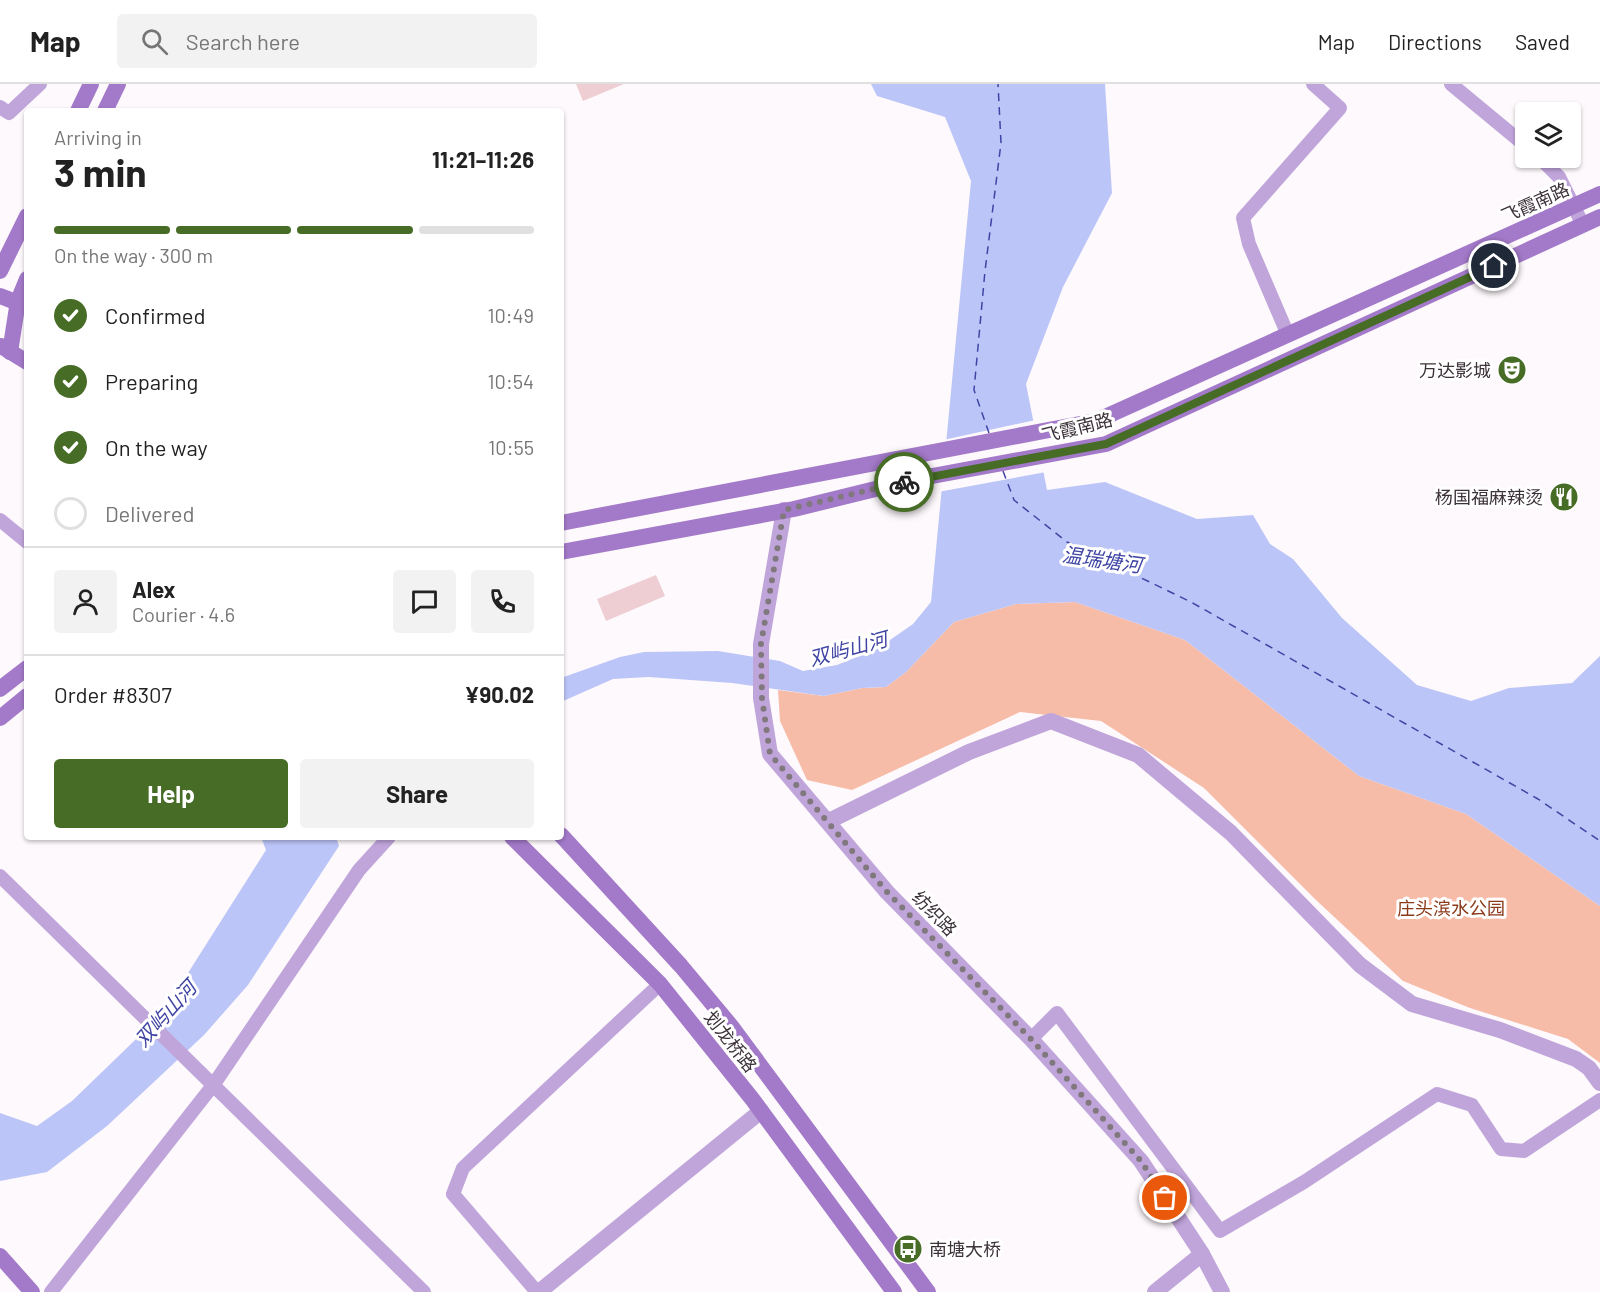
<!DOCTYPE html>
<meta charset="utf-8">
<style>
:root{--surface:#fff;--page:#f2f2f2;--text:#222;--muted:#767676;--line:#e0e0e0;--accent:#466c26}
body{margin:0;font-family:Barlow,"Noto Sans SC",sans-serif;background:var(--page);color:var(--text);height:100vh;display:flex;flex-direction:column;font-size:22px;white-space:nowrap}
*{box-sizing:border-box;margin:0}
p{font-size:20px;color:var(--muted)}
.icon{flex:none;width:33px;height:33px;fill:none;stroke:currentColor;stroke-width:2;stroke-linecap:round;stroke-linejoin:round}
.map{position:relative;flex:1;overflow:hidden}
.panel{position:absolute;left:24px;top:24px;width:540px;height:732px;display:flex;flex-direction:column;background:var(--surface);border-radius:6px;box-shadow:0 2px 4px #0004}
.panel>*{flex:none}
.buttons{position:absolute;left:1515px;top:18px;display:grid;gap:12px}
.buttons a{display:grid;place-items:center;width:66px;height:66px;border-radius:6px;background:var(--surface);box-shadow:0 2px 4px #0004;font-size:30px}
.pin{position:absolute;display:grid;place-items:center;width:51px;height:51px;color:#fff;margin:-26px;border:3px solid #fff;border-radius:50%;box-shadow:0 2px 6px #0007}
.courier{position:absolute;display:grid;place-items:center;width:60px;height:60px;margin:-30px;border:4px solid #466c26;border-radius:50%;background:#fff;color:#222;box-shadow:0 2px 8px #0007}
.headline em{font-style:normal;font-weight:700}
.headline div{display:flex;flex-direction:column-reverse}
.headline{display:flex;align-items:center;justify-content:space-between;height:102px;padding:0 30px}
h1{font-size:39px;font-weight:700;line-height:45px}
.bar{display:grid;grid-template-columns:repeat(4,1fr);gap:9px 6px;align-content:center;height:72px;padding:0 30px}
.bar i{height:8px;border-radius:4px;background:var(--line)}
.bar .on{background:var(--accent)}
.bar p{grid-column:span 4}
.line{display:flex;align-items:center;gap:15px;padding:0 30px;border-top:2px solid var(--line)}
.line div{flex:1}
.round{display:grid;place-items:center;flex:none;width:63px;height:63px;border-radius:6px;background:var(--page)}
ol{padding:0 30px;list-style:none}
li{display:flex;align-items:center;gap:18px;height:66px}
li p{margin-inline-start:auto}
li .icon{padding:6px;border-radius:50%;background:var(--accent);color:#fff;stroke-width:4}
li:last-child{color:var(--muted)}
li i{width:33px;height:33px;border:3px solid var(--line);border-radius:50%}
.button{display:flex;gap:12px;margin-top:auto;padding:12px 30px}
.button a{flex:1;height:69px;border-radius:6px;background:var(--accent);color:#fff;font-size:24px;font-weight:700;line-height:69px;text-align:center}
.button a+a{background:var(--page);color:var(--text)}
header{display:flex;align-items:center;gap:36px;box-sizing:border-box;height:84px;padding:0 30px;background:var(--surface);border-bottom:2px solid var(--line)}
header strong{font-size:28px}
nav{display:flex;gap:33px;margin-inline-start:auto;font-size:21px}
.search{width:420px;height:54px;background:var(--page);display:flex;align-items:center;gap:15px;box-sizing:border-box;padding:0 21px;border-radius:6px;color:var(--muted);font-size:22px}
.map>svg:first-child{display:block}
.green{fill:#f6bca8}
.water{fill:#bcc5f8}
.pier{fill:#fef9fc}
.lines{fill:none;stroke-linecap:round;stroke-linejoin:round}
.ferry{stroke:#4045a4;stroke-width:1.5;stroke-dasharray:8 6;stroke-linecap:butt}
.building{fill:#eeced2}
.minor{stroke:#c0a5db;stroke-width:14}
.tertiary{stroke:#c0a5db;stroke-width:16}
.secondary{stroke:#a37ac9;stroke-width:16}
.done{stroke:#80787d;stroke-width:6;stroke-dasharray:0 10.8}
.route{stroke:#466c26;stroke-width:8}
.labels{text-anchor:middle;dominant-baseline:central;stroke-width:6;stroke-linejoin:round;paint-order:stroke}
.street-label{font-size:18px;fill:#3c3239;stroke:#fff}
.poi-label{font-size:18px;fill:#3c3239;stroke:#fff;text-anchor:end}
.park-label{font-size:18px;fill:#8b3919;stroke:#fff}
.water-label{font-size:20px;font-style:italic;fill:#4045a4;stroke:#fff}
</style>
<header>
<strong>Map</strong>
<div class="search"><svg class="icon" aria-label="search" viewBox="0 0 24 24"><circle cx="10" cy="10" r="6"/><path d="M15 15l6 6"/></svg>Search here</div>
<nav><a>Map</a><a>Directions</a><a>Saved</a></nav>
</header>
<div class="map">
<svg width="1600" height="1208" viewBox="0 0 1600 1208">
<rect width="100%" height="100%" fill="#fef9fc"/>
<path class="green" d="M 1075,518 L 1185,556 L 1359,692 L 1466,730 L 1600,822 L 1600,979 L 1568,955 L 1470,924 L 1403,897 L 1316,816 L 1204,704 L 1101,637 L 1020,628 L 852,706 L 807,696 L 780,637 L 778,606 L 824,612 L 862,604 L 886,603 L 906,588 L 954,538 L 1016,520 Z"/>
<g class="water">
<path d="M 871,0 L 1105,0 L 1112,109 L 1063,203 L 1026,300 L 1047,406 L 1105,398 L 1197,435 L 1253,431 L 1270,460 L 1293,475 L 1342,534 L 1417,601 L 1471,617 L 1509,604 L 1572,599 L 1600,572 L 1600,822 L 1466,730 L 1359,692 L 1185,556 L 1075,518 L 1016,520 L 954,538 L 906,588 L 886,603 L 862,604 L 824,612 L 732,599 L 649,593 L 613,595 L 561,618 L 561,594 L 620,573 L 644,568 L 718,567 L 780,577 L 803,587 L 837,581 L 877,565 L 913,540 L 931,518 L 971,97 L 945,33 L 877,12 Z"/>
<path d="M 261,753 L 336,753 L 339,762 L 248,901 L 204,951 L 107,1042 L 47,1088 L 0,1097 L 0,1029 L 37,1042 L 72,1017 L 162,930 L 266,766 Z"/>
</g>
<path class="pier" d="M 1036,336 L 1046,388 L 938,408 L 943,356 Z"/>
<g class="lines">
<g class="ferry">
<path d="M 989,349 L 974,306 L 985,187 L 1001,59 L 998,0"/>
<path d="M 1003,387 L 1014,416 L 1067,458 L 1191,518 L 1538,715 L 1600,757"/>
</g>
</g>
<g class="building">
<path d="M 576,0 L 624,0 L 583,17 Z"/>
<path d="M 656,491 L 665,512 L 606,537 L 597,515 Z"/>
</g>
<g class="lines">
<g class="minor">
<path d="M 1451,0 L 1526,62"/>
<path d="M 0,23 L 9,29 L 40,0"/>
<path d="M 1540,74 L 1559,93 L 1583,141"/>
<path d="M 1288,251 L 1249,160 L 1243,134 L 1340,24 L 1313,0"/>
<path d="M 0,436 L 27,458"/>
<path d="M 0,792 L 424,1208"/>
<path d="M 1031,955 L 1057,929 L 1220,1147 L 1304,1098 L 1437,1010 L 1472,1021 L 1501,1065 L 1524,1067 L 1600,1016"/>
<path d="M 51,1208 L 214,1000 L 359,786 L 389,753"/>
<path d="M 537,1208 L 453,1110 L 463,1084 L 660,900"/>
</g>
<g class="tertiary">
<path d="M 784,426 L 761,560 L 761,614 L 770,670 L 887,808 L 1031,955 L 1141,1077 L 1202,1170 L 1222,1208"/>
<path d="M 829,737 L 969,668 L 1051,637 L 1138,671 L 1231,749 L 1360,881 L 1412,920 L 1500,946 L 1576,975 L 1589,984 L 1600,999"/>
<path d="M 539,1208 L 761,1027"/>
<path d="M 1155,1208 L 1202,1170"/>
</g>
<g class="secondary">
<path d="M 78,27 L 91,0"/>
<path d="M 105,27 L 118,0"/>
<path d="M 0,187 L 27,132"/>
<path d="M 0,212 L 26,222"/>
<path d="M 1,262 L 27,278"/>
<path d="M 10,268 L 18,217 L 27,195"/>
<path d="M 561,439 L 1096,337 L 1600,110"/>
<path d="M 561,468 L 794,425 L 916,395 L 1106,360 L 1600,133"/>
<path d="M 0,605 L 27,584"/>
<path d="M 0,634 L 27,612"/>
<path d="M 561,751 L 681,882 L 731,942 L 928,1208"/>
<path d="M 512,753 L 660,900 L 753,1016 L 894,1208"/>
<path d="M 0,1172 L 32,1208"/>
</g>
</g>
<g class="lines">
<path class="done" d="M 904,398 L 784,426 L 761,560 L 762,614 L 770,670 L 887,808 L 1031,955 L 1141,1077 L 1165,1114"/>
<path class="route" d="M 904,398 L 1106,360 L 1494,182"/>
</g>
<defs>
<g id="theatre-disc" transform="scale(1.5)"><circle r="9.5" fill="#466c26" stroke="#fff"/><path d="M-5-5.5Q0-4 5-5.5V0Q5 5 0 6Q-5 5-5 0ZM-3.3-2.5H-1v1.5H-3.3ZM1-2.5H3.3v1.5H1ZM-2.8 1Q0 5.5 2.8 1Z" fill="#fff"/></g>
<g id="restaurant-disc" transform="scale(1.5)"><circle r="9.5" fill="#466c26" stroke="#fff"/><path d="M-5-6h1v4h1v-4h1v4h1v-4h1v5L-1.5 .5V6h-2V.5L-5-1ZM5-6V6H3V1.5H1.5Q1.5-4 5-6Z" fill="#fff"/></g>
<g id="bus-disc" transform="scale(1.5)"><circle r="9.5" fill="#466c26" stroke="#fff"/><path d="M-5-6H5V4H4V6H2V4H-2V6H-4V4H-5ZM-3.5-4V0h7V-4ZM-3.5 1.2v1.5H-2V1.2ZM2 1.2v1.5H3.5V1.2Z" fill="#fff"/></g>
</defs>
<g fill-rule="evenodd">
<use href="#theatre-disc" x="1512" y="286"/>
<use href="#restaurant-disc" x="1564" y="413"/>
<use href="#bus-disc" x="908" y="1165"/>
</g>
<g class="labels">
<g class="street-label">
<text transform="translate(1535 118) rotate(-24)">飞霞南路</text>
<text transform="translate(1077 343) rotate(-14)">飞霞南路</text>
<text transform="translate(935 829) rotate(46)">纺织路</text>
<text transform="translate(731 957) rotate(52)">划龙桥路</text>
</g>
<g class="poi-label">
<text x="1491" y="286">万达影城</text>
<text x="1543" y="413">杨国福麻辣烫</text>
<text x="929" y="1165" text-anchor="start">南塘大桥</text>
</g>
<g class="park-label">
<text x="1451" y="824">庄头滨水公园</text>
</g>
<g class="water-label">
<text transform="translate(1102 475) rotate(8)">温瑞塘河</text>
<text transform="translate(848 564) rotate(-15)">双屿山河</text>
<text transform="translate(165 929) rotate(-48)">双屿山河</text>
</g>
</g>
</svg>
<div class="buttons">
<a><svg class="icon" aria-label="layers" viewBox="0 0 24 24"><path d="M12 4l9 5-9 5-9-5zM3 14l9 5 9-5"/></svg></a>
</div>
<div class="pin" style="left:1165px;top:1114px;background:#ea580c"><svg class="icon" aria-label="bag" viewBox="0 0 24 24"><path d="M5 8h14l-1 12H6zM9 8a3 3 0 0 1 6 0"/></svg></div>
<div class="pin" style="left:1494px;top:182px;background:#1f2937"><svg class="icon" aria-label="home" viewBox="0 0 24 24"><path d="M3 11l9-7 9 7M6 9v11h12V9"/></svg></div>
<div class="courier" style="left:904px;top:398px"><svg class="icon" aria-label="bike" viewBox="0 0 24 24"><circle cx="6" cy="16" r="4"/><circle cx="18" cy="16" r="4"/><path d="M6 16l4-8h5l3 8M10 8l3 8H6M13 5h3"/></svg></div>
<section class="panel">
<div class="headline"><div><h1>3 min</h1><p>Arriving in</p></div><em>11:21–11:26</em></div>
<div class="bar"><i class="on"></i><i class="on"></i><i class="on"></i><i></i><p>On the way · 300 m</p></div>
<ol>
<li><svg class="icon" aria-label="check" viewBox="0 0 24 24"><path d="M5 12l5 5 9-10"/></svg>Confirmed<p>10:49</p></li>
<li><svg class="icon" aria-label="check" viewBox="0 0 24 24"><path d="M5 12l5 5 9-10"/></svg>Preparing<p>10:54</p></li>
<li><svg class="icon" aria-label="check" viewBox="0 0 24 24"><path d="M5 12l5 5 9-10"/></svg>On the way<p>10:55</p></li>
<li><i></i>Delivered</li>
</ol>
<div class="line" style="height:108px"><a class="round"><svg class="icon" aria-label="person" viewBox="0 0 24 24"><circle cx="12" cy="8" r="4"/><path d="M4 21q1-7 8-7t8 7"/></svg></a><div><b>Alex</b><p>Courier · 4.6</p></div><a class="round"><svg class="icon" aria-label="chat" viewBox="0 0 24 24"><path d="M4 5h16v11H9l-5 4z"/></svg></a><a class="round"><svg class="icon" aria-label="phone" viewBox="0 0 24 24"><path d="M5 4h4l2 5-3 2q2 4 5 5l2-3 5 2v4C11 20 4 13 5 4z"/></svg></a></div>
<div class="line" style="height:78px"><div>Order #8307</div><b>¥90.02</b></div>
<div class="button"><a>Help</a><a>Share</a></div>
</section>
</div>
